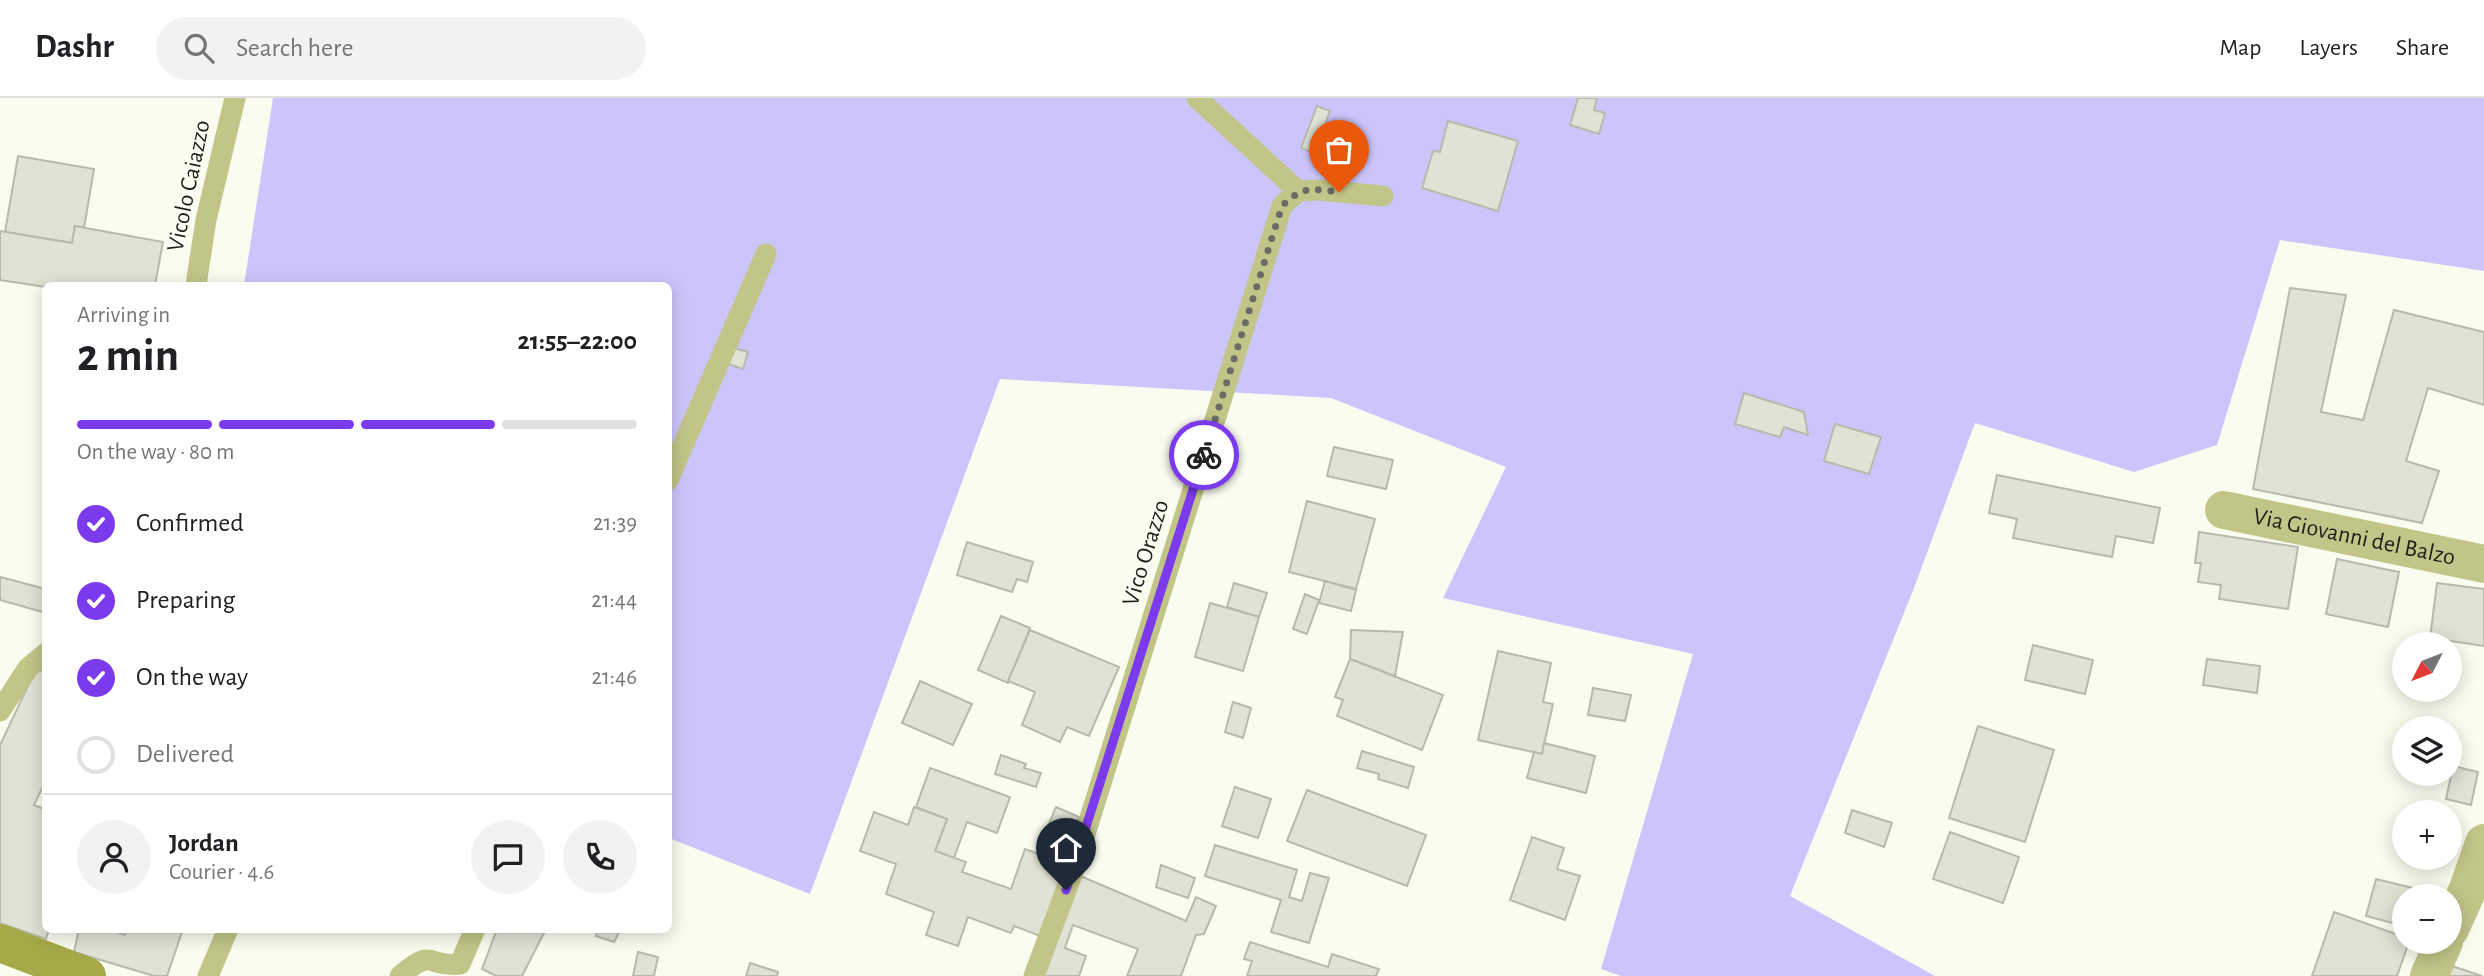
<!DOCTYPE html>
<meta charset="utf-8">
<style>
:root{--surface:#fff;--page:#f2f2f2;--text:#202124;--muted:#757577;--line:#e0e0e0;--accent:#7c3aed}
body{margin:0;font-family:"Alegreya Sans",sans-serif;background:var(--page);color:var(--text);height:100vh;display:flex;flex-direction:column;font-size:26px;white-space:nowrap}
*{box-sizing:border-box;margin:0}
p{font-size:23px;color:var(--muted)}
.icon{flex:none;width:38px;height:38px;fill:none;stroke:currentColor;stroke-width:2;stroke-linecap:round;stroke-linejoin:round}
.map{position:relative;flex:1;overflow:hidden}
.sheet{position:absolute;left:42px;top:184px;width:630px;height:651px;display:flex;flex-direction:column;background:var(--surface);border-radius:10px;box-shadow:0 4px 18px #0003}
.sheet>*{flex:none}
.needle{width:46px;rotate:228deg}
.tools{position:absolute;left:2392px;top:534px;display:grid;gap:14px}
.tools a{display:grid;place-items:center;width:70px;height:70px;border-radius:50%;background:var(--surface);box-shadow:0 4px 18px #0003;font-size:35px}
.pin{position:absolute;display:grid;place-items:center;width:60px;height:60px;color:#fff;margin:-72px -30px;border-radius:50% 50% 50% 0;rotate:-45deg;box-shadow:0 0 7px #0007}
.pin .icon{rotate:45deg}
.courier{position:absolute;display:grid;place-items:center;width:70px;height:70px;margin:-35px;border:5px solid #7c3aed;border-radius:50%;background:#fff;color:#222;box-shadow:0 2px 9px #0007}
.head em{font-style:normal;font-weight:700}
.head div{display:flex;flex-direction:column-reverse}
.head{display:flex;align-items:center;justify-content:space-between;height:119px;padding:0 35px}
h1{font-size:46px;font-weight:700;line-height:52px}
.bar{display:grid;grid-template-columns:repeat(4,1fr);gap:10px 7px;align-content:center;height:84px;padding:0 35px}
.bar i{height:9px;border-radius:5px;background:var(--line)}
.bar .on{background:var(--accent)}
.bar p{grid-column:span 4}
.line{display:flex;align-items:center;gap:18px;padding:0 35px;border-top:2px solid var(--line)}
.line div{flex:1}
.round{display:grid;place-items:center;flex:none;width:74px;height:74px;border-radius:37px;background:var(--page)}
ol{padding:0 35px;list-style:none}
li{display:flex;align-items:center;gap:21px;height:77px}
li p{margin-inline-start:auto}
li .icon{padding:7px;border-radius:50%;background:var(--accent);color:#fff;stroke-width:4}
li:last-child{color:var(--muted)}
li i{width:38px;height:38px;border:4px solid var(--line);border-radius:50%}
header{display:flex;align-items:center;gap:42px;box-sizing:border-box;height:98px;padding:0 35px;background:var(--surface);border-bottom:2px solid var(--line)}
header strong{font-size:33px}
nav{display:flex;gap:38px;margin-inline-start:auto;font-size:24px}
.search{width:490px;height:63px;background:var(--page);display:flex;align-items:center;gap:18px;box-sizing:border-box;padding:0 24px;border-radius:38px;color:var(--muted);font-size:26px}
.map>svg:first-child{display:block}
.green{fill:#ccc5fb}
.building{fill:#e0e2d5;stroke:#b8b9ad;stroke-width:2}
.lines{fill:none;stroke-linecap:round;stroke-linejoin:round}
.lane{stroke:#c1c588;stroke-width:21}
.street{stroke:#c1c588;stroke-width:38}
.secondary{stroke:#a5a948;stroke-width:38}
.done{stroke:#6b6c65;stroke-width:7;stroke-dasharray:0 12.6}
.route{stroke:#7c3aed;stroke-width:9}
.labels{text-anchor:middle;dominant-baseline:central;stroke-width:6;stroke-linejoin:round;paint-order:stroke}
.street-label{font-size:24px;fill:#1e1e1a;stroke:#fbfcf0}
</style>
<header>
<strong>Dashr</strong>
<div class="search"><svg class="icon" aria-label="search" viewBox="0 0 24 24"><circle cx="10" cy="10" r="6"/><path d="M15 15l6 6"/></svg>Search here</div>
<nav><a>Map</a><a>Layers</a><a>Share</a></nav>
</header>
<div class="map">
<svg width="2484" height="878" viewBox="0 0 2484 878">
<rect width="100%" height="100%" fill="#fbfcf0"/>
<path class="green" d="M 273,0 L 2484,0 L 2484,173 L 2280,142 L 2217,347 L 2134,374 L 1975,325 L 1914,490 L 1790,798 L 1935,878 L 1621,878 L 1601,871 L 1693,556 L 1443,500 L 1506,369 L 1331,300 L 1000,281 L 810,796 L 669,740 L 668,187 L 244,187 Z"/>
<g class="building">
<path d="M 1578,0 L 1597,0 L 1594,12 L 1605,15 L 1599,36 L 1570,27 Z"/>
<path d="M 1317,8 L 1330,13 L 1314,55 L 1301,50 Z"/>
<path d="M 1448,23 L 1518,43 L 1498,113 L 1422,90 L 1433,53 L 1440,54 Z"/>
<path d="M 18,58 L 94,71 L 84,130 L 75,128 L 72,145 L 5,134 Z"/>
<path d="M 75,128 L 163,144 L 155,187 L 46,187 L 46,189 L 0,182 L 0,133 L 72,145 Z"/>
<path d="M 2290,190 L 2346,197 L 2321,314 L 2363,322 L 2394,212 L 2484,234 L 2484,307 L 2428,290 L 2406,363 L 2439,373 L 2422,425 L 2253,391 Z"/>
<path d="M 730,249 L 748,254 L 743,271 L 725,265 Z"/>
<path d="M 1744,295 L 1804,314 L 1808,337 L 1784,329 L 1780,339 L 1735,326 Z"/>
<path d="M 1835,326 L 1881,339 L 1869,376 L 1824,363 Z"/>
<path d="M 1334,349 L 1393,362 L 1386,391 L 1327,378 Z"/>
<path d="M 1997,377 L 2160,410 L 2153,445 L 2116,438 L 2112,459 L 2013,440 L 2017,421 L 1989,415 Z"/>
<path d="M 1307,403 L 1375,421 L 1356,491 L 1289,474 Z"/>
<path d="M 2199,434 L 2298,449 L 2288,511 L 2219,501 L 2221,487 L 2198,484 L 2201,465 L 2195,465 Z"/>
<path d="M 967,444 L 1033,464 L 1027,484 L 1017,481 L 1012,494 L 957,477 Z"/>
<path d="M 2337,461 L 2399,474 L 2388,529 L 2326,516 Z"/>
<path d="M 0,479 L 46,491 L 46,515 L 0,502 Z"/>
<path d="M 1325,483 L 1356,492 L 1351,513 L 1319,505 Z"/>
<path d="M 1234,485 L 1267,495 L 1259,519 L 1227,509 Z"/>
<path d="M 2437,485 L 2484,491 L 2484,548 L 2430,540 Z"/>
<path d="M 1305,496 L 1319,502 L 1307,536 L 1293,531 Z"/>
<path d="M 1210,505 L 1259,519 L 1243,573 L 1195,559 Z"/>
<path d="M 1001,518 L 1030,530 L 1008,585 L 978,572 Z"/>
<path d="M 1030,532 L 1119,569 L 1089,638 L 1067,629 L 1060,644 L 1022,627 L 1035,594 L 1008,583 Z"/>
<path d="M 1351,532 L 1403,534 L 1395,578 L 1350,561 Z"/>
<path d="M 2033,547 L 2093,562 L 2085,596 L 2025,582 Z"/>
<path d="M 1498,553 L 1551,565 L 1543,604 L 1553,606 L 1542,656 L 1478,642 Z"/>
<path d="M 1350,561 L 1443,597 L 1422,652 L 1337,618 L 1343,602 L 1335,599 Z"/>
<path d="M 2207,561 L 2260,568 L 2257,595 L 2203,587 Z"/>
<path d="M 36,571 L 46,575 L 46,682 L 34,707 L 46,712 L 46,831 L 49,831 L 46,841 L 0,825 L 0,647 Z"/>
<path d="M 920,583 L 972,606 L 953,647 L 902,625 Z"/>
<path d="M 1593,590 L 1631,597 L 1625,623 L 1588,617 Z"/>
<path d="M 1233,604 L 1251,610 L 1243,640 L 1225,634 Z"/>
<path d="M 1978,628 L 2054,652 L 2025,744 L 1949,720 Z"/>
<path d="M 1544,645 L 1595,658 L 1586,695 L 1527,680 L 1534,654 L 1542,656 Z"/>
<path d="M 1362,653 L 1414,669 L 1408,690 L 1378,681 L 1379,676 L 1357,670 Z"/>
<path d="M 1001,657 L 1026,666 L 1024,670 L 1041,675 L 1036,689 L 995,676 Z"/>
<path d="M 2453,668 L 2478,674 L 2471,707 L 2446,701 Z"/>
<path d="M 930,670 L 1010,699 L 997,735 L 967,724 L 954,760 L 935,753 L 947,721 L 916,709 Z"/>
<path d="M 1235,689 L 1271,701 L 1258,740 L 1222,728 Z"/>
<path d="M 1307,692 L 1426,737 L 1407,788 L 1287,743 Z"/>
<path d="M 914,709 L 947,721 L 935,753 L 966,764 L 962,774 L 1011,791 L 1025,751 L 1066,765 L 1040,838 L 1014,828 L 1011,835 L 968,819 L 958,848 L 926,837 L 934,814 L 886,796 L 896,766 L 860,753 L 874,714 L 908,727 Z"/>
<path d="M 1056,709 L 1079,719 L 1068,746 L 1044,737 Z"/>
<path d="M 1852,712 L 1892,725 L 1884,749 L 1845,735 Z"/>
<path d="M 1950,734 L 2019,759 L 2003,805 L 1933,781 Z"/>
<path d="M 1532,739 L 1564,750 L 1557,771 L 1580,778 L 1565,822 L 1510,802 Z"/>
<path d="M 1215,747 L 1297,772 L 1289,799 L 1302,803 L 1310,775 L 1329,780 L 1309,845 L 1271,834 L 1281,802 L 1205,778 Z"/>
<path d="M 1161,767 L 1195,780 L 1188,800 L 1156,789 Z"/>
<path d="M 1078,777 L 1186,823 L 1196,799 L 1216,808 L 1204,836 L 1196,837 L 1181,878 L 1127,878 L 1138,851 L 1073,827 L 1065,850 L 1086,858 L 1079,878 L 1041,878 Z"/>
<path d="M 2376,781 L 2417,791 L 2416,798 L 2404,798 L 2404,828 L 2366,818 Z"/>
<path d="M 2334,814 L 2404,839 L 2404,844 L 2409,844 L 2397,878 L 2312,878 Z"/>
<path d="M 79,831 L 107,831 L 125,837 L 127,831 L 183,831 L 167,878 L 154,878 L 74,854 Z"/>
<path d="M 497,831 L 546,831 L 522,878 L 496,878 L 482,871 Z"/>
<path d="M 598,831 L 621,831 L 614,844 L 596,838 Z"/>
<path d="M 1250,844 L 1328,869 L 1332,856 L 1379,871 L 1376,878 L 1247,878 L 1252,863 L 1244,861 Z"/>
<path d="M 638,854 L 658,859 L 654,878 L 633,878 Z"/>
<path d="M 750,865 L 778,874 L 777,878 L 746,878 Z"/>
<path d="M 2452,868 L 2482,878 L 2449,878 Z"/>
</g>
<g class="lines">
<g class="lane">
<path d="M 1197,0 L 1298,93"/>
<path d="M 196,187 L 206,122 L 235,0"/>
<path d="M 668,382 L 766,156"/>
<path d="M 0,613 L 28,570 L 46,555"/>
<path d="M 208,878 L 228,831"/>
<path d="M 400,878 C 434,848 427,870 460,866 L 475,831"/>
<path d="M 1034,878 L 1074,771 L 1282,108 L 1298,93 L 1317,92 L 1383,98"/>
</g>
<g class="street">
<path id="s1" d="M 2224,412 L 2484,466"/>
<path d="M 2450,831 L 2468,791 L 2484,745"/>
<path d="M 2429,878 L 2444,844"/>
</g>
<path class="secondary" d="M 0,845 L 87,878"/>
</g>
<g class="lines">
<path class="done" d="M 1204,357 L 1282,108 C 1304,87 1310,91 1339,94"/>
<path class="route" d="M 1066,792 L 1204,357"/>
</g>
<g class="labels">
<g class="street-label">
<text transform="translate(189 88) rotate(-78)">Vicolo Caiazzo</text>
<text stroke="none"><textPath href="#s1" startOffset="133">Via Giovanni del Balzo</textPath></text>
<text transform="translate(1146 455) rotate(-73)">Vico Orazzo</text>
</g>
</g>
</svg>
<div class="tools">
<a><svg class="needle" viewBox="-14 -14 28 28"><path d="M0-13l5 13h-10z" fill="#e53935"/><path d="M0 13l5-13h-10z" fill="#757577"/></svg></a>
<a><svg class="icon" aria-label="layers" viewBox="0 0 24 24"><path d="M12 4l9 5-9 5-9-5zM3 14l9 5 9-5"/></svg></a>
<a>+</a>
<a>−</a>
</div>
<div class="pin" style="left:1339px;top:94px;background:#ea580c"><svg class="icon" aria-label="bag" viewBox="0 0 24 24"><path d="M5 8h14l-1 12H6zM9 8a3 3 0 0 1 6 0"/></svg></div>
<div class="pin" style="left:1066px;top:792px;background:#1f2937"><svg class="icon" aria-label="home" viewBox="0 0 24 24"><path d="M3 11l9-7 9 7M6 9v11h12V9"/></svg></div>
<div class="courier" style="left:1204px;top:357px"><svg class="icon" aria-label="bike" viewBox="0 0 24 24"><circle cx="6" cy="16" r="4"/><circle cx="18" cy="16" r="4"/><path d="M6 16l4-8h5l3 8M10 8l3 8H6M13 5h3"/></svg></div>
<section class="sheet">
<div class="head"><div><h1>2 min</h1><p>Arriving in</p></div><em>21:55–22:00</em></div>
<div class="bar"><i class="on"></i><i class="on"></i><i class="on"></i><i></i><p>On the way · 80 m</p></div>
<ol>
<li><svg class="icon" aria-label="check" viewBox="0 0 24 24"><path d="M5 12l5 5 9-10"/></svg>Confirmed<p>21:39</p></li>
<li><svg class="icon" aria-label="check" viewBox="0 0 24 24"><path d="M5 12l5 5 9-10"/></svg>Preparing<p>21:44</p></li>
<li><svg class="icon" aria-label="check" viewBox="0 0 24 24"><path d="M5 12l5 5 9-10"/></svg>On the way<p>21:46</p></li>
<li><i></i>Delivered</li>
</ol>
<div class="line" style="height:126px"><a class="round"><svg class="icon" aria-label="person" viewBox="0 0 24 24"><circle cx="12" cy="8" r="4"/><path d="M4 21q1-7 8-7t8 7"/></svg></a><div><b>Jordan</b><p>Courier · 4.6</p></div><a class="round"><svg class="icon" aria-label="chat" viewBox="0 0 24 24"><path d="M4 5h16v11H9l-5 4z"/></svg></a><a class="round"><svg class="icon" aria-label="phone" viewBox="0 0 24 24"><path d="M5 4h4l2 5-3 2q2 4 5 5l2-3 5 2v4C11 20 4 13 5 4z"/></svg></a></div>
</section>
</div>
